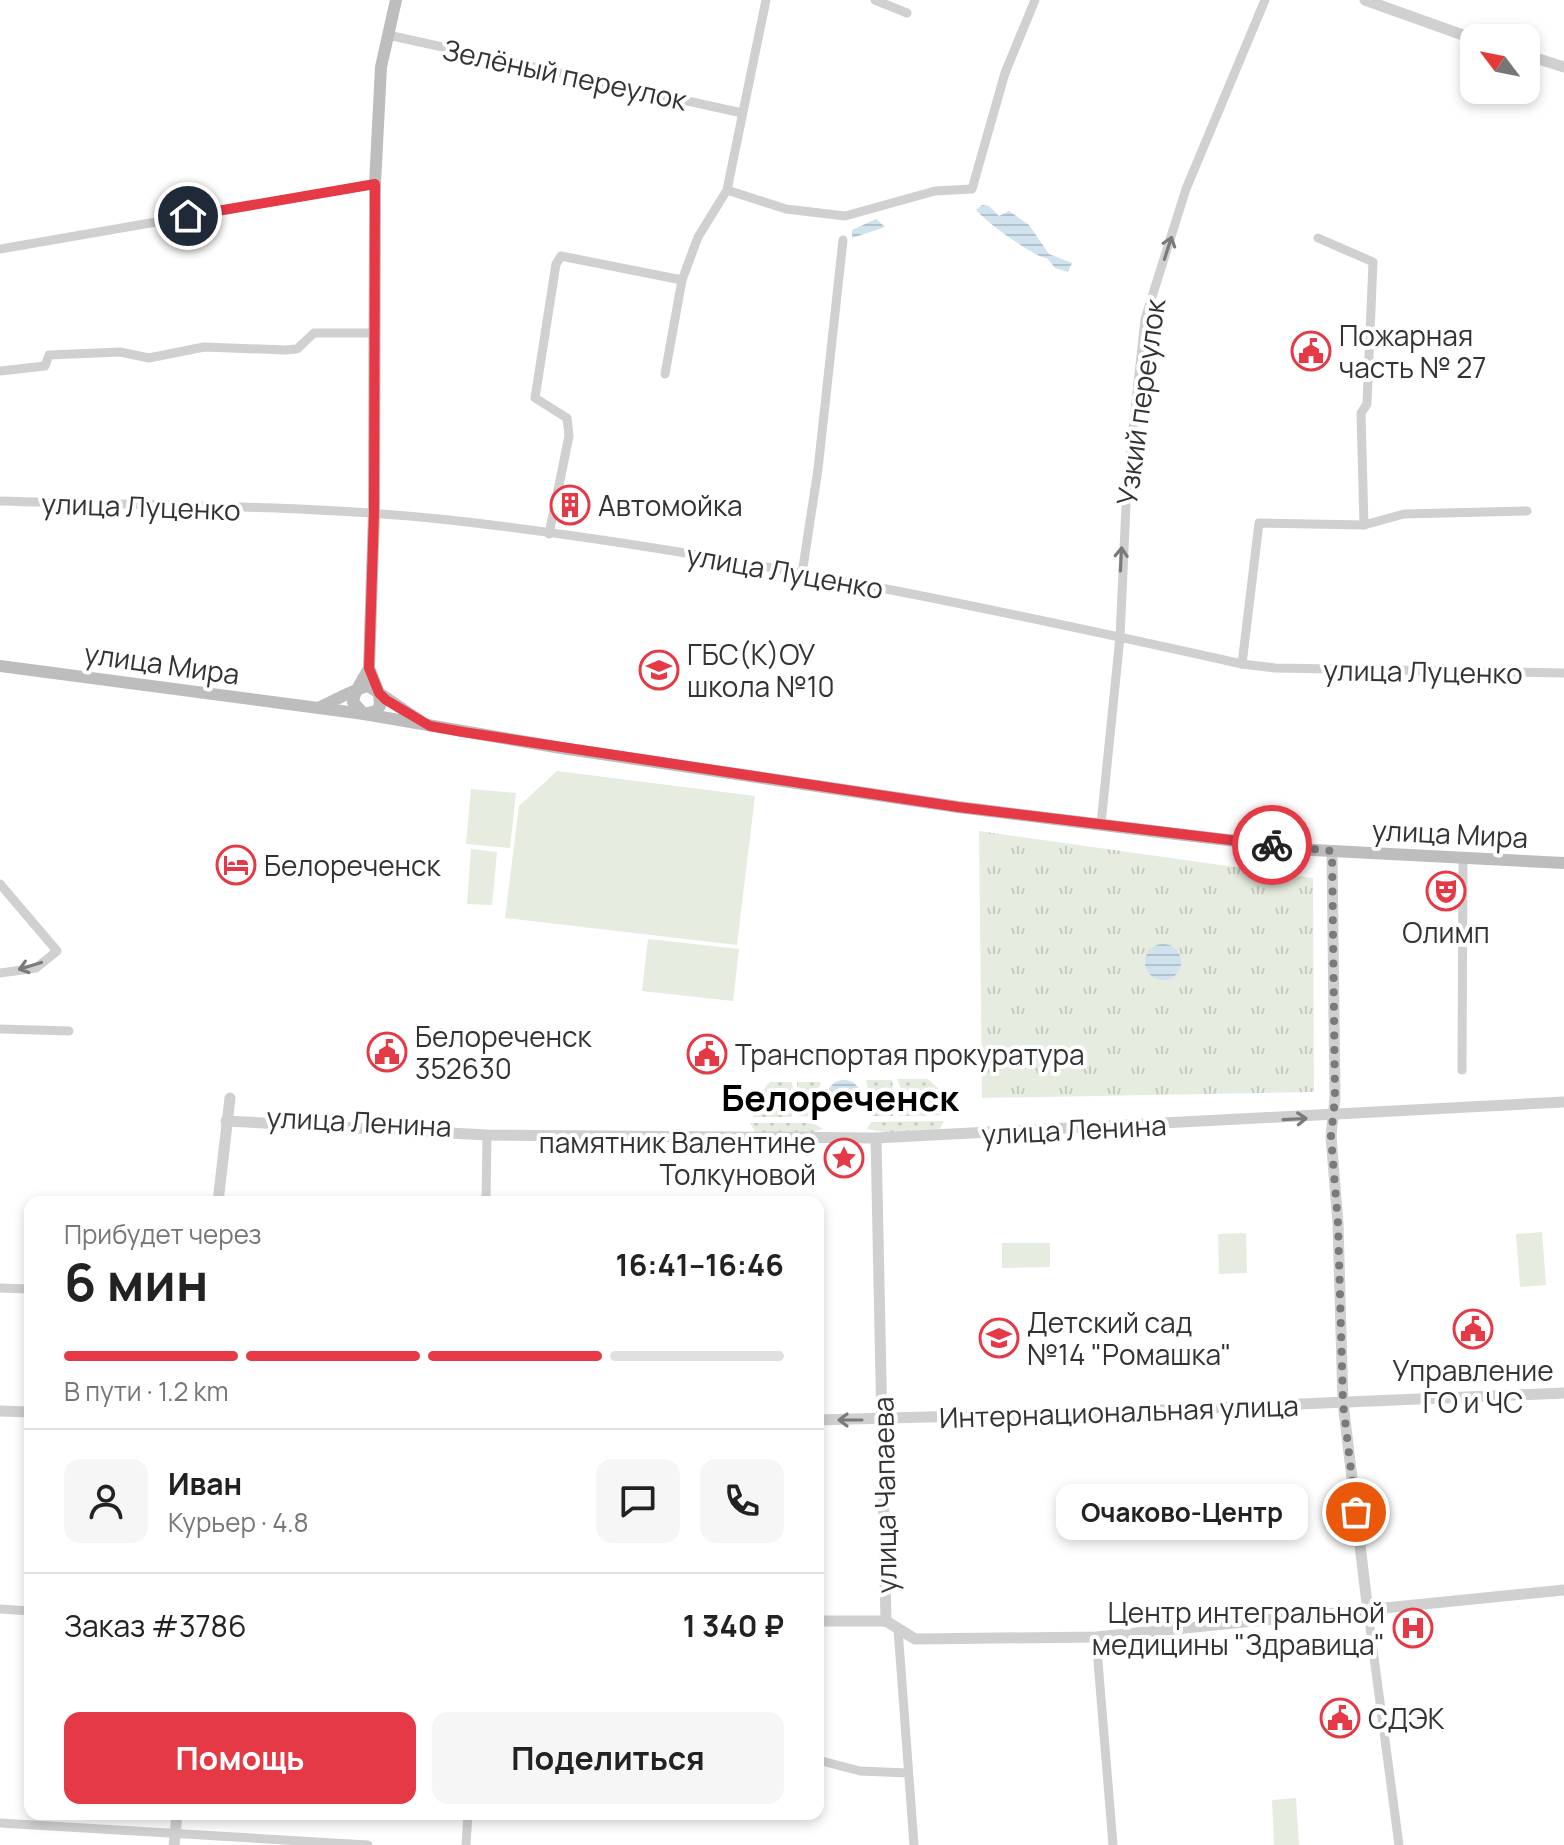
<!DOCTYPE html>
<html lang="ru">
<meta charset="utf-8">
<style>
:root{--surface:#fff;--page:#f6f6f6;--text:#222;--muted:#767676;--line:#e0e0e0;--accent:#e63946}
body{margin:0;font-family:Manrope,sans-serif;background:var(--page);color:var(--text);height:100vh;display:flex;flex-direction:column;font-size:30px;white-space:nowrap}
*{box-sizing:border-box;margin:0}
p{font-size:26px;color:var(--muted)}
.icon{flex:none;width:44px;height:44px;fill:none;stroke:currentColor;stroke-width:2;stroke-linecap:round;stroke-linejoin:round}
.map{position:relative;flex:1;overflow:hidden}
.side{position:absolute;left:24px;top:1196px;width:800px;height:624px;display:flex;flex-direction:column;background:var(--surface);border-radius:16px;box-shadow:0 4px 12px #0003}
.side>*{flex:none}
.needle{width:52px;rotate:302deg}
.controls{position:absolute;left:1460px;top:24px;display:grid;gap:16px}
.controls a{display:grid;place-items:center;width:80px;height:80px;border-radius:16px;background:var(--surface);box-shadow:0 4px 12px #0003;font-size:40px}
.pin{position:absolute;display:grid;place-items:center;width:68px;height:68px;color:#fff;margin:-34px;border:4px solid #fff;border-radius:50%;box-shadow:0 2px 8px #0007}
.courier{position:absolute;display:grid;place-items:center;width:80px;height:80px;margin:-40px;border:6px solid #e63946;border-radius:50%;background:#fff;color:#222;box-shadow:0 2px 10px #0007}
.bubble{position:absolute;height:56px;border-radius:16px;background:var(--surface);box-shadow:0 4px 12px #0003;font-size:26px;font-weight:700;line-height:56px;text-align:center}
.summary em{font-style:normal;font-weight:700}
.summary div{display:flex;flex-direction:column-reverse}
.summary{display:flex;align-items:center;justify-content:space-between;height:136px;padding:0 40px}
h1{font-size:52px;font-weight:700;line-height:60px}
.bar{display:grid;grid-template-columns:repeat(4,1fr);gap:12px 8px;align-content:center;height:96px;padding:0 40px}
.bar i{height:10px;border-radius:6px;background:var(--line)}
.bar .selected{background:var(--accent)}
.bar p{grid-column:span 4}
.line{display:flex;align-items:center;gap:20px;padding:0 40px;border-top:2px solid var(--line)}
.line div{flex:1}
.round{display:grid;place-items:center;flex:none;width:84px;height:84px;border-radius:16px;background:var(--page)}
.action{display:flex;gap:16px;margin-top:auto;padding:16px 40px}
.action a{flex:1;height:92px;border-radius:16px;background:var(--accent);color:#fff;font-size:32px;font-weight:700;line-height:92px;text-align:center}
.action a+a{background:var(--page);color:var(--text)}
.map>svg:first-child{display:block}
.grass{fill:url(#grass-dots)}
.park{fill:url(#park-tufts)}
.garden{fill:#e6ecdf}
.water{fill:url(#water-rules)}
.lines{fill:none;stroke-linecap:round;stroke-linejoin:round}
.minor{stroke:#d0d0d0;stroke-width:9}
.tertiary{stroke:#d0d0d0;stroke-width:11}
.secondary{stroke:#bdbdbd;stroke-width:12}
.oneway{stroke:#7a7a7a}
.done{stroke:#7a7a7a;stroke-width:8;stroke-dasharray:0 14.4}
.route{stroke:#e63946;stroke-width:10}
.labels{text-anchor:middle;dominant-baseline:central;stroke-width:8;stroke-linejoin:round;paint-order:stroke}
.street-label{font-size:28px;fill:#333;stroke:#fff}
.poi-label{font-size:28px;fill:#333;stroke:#fff;text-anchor:start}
.district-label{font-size:36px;font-weight:bold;fill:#000;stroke:#fff}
</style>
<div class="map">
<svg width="1564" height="1845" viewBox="0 0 1564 1845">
<defs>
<pattern id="grass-dots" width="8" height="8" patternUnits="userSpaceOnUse" patternTransform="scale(2)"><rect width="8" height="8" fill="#e6ecdf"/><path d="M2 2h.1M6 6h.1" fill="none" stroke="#c6cbc0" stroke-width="1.8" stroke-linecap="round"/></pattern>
<pattern id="park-tufts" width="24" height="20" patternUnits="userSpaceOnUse" patternTransform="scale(2)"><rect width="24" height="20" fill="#e6ecdf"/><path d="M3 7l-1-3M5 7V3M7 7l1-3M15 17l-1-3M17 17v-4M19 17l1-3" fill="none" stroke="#c6cbc0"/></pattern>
<pattern id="water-rules" width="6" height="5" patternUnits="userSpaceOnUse" patternTransform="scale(2)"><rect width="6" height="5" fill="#cfe2ee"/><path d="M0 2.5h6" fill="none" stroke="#b2c2cd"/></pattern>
</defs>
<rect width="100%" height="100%" fill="#fff"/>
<g class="grass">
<path d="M 897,1079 L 928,1079 L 939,1089 L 902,1091 Z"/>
<path d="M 866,1080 L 892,1080 L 893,1087 L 889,1092 L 869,1093 Z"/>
<path d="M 770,1082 L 792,1082 L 793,1091 L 788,1095 L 758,1096 Z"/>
<path d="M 797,1082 L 821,1082 L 817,1093 L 801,1095 L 797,1092 Z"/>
<path d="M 942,1096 L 944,1115 L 899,1116 L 898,1100 L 902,1097 Z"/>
<path d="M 890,1097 L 893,1101 L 893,1116 L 872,1116 L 866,1112 L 871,1098 Z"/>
<path d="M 803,1100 L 816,1100 L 823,1112 L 814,1117 L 798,1116 Z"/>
<path d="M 758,1101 L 788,1101 L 792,1106 L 792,1117 L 753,1117 Z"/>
<path d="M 944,1121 L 939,1130 L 891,1133 L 867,1129 L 871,1122 Z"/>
<path d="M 750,1123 L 813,1123 L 823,1129 L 806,1134 L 756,1133 Z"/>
</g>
<path class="park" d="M 979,831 L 1313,878 L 1314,1092 L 982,1098 Z"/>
<g class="garden">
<path d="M 557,771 L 755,796 L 737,945 L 505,918 L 519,806 Z"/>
<path d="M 471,789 L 516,793 L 510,848 L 466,844 Z"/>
<path d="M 471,849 L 497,852 L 492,905 L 467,904 Z"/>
<path d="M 648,939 L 739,949 L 733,1001 L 642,991 Z"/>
<path d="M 1542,1232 L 1546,1285 L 1520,1287 L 1516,1234 Z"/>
<path d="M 1246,1233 L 1247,1273 L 1219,1274 L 1218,1234 Z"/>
<path d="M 1002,1243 L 1050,1243 L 1050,1267 L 1002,1268 Z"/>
<path d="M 1296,1798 L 1299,1845 L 1274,1845 L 1272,1800 Z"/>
</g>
<g class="water">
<path d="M 982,205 L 989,206 L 999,216 L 1009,211 L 1029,225 L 1049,254 L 1072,263 L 1068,272 L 1055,268 L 1047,258 C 1035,258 985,221 976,210 Z"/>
<path d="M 876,219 L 885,227 L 852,238 L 852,230 Z"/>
<circle cx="1163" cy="962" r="18"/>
<circle cx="844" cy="1097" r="17"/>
</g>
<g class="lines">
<g class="minor">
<path d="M 875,0 L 907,13"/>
<path d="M 388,35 L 742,113"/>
<path d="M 727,190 L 786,209 L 845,216 L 935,191 L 972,189 L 1005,73 L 1035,0"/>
<path d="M 0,249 L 375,184"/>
<path d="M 0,371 L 45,366 L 49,355 L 120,352 L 149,358 L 204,347 L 285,350 L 297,349 L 314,333 L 374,333"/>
<path d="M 665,374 L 682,280 L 698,237 L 727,190 L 766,0"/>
<path d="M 0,501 C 155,506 312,504 467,522 C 728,553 986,607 1242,664 L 1275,668 L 1564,673"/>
<path d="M 1364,525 L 1404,514 L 1527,511"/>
<path d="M 549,534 L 569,436 L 567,418 L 535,398 L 556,264 L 561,256 L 682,280"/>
<path d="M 802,574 L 818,469 L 843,240"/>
<path d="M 1242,664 L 1259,523 L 1364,525 L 1361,413 L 1367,404 L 1373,262 L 1318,238"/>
<path d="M 1101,824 L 1120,637 L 1127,484 L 1145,319 L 1186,189 L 1265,0"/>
<path d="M 0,884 L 57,951 L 36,968 L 0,973"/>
<path d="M 0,1029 L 69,1031"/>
<path d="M 1462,1070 L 1463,859"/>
<path d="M 486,1202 L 487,1135"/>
<path d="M 0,1288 L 30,1289"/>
<path d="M 0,1609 L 30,1611"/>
<path d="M 1368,1612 L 1399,1845"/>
<path d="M 898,1629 L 914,1845"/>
<path d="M 1096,1637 L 1113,1845"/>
<path d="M 818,1760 L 860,1771 L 908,1773"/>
<path d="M 0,1823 L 368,1845"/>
<path d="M 466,1845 L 468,1814"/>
</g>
<g class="tertiary">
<path d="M 1365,0 L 1474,39"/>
<path d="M 1526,55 L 1564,67"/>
<path d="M 1332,851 L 1335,1098 L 1331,1136 L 1338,1224 L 1343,1403 L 1368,1612"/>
<path d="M 226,1121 L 487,1135 L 876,1138 L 1564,1102"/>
<path d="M 876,1138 L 886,1621"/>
<path d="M 218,1202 L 230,1098"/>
<path d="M 0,1411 L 30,1412"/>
<path d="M 818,1420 L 1110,1412 L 1564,1393"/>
<path d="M 818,1621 L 886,1621"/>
<path d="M 886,1621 L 915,1639 L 1096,1637 L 1564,1590"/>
<path d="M 174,1845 L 177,1814"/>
</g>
<g class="secondary">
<path d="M 396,0 L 381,67 L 375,184 L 374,513 L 369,668 L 379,693 L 420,721"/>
<path d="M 0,666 L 364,714 L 561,748 L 958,807 L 1168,833 L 1313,850 L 1564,863"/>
<path d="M 320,707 C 336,700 352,690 368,686 L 379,693 L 380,706 L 376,711 L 364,714 L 353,702 C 354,690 364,679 369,668"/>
</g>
</g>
<defs><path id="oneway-shaft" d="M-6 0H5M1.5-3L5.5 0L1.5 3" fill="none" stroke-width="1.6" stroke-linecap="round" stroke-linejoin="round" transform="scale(2)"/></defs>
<g class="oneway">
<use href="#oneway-shaft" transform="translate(1168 248) rotate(-72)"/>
<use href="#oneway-shaft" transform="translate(1121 559) rotate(-87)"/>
<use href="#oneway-shaft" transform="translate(30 966) rotate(163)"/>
<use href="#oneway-shaft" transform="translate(1295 1119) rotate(-3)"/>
<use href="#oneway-shaft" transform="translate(850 1420) rotate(180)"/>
</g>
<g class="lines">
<path class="done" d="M 1272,845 L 1332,851 L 1335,1098 L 1331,1136 L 1338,1224 L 1343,1403 L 1356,1512"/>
<path class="route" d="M 188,216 L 375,184 L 374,513 L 369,668 L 379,693 L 386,700 L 430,726 L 463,732 L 958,807 L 1272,845"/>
</g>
<defs>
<g id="civic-ring" transform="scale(2)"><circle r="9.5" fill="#fff" stroke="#e63946" stroke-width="1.5"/><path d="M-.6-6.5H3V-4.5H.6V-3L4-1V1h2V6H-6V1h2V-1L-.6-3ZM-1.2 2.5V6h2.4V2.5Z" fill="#e63946"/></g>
<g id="building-ring" transform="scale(2)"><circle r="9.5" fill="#fff" stroke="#e63946" stroke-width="1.5"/><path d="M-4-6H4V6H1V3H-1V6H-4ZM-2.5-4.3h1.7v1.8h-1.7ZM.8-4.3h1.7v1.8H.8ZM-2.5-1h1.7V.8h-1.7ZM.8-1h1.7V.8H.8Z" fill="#e63946"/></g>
<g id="school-ring" transform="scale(2)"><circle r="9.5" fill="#fff" stroke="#e63946" stroke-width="1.5"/><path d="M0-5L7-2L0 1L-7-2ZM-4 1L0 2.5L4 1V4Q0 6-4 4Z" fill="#e63946"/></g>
<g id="hotel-ring" transform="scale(2)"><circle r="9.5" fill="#fff" stroke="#e63946" stroke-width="1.5"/><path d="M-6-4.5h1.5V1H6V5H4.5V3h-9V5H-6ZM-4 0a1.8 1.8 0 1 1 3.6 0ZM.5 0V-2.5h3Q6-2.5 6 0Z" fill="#e63946"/></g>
<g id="theatre-ring" transform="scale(2)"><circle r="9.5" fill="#fff" stroke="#e63946" stroke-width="1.5"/><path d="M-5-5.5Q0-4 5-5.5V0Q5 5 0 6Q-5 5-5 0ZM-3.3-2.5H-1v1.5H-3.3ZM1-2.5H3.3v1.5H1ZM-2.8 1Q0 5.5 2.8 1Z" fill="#e63946"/></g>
<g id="sight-ring" transform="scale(2)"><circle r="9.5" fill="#fff" stroke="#e63946" stroke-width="1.5"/><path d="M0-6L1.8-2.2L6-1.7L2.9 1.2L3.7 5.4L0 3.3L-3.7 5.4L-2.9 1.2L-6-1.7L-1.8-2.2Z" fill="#e63946"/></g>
<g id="hospital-ring" transform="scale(2)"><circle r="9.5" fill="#fff" stroke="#e63946" stroke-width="1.5"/><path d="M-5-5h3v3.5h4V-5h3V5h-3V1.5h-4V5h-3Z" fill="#e63946"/></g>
</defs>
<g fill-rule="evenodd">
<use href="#civic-ring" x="1311" y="351"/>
<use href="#building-ring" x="570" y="505"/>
<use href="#school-ring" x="659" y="670"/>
<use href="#hotel-ring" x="236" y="865"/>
<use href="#theatre-ring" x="1446" y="891"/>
<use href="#civic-ring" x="387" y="1052"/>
<use href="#civic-ring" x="707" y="1054"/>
<use href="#sight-ring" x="844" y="1158"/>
<use href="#civic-ring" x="1473" y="1329"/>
<use href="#school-ring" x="999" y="1338"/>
<use href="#hospital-ring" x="1413" y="1628"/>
<use href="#civic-ring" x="1340" y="1718"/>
</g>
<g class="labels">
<g class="street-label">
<text transform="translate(565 74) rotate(12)">Зелёный переулок</text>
<text transform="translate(1140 402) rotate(-82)">Узкий переулок</text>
<text transform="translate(141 506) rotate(2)">улица Луценко</text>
<text transform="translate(785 571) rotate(10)">улица Луценко</text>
<text transform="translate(162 663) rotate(8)">улица Мира</text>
<text transform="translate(1423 671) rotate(1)">улица Луценко</text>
<text transform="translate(1450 833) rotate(3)">улица Мира</text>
<text transform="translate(359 1121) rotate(3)">улица Ленина</text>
<text transform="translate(1074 1129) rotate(-3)">улица Ленина</text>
<text transform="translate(1119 1411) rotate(-2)">Интернациональная улица</text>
<text transform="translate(884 1495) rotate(-91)">улица Чапаева</text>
</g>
<g class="poi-label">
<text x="1339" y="335">Пожарная<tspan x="1339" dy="32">часть № 27</tspan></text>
<text x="598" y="505">Автомойка</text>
<text x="687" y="654">ГБС(К)ОУ<tspan x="687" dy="32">школа №10</tspan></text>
<text x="264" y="865">Белореченск</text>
<text x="1446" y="932" text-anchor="middle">Олимп</text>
<text x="415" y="1036">Белореченск<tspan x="415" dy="32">352630</tspan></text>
<text x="735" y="1054">Транспортая прокуратура</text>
<text x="816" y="1142" text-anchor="end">памятник Валентине<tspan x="816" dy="32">Толкуновой</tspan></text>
<text x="1027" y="1322">Детский сад<tspan x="1027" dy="32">№14 "Ромашка"</tspan></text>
<text x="1473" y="1370" text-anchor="middle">Управление<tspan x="1473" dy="32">ГО и ЧС</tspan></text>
<text x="1385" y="1612" text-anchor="end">Центр интегральной<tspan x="1385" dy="32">медицины "Здравица"</tspan></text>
<text x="1368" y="1718">СДЭК</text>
</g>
<g class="district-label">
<text x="840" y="1097">Белореченск</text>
</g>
</g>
</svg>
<div class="controls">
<a><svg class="needle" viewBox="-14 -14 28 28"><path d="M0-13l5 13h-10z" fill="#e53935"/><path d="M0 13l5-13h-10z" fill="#767676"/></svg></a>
</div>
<div class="pin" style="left:1356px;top:1512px;background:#ea580c"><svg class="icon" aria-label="bag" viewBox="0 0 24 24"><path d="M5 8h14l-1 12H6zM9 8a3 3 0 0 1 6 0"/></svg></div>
<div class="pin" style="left:188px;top:216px;background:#1f2937"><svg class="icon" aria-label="home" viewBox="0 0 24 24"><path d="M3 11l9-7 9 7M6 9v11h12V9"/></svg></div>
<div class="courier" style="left:1272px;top:845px"><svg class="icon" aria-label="bike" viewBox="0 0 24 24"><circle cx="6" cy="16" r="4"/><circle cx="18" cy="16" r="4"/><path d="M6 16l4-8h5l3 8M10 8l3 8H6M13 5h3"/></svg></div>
<div class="bubble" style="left:1056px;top:1484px;width:252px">Очаково-Центр</div>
<section class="side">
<div class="summary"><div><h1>6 мин</h1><p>Прибудет через</p></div><em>16:41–16:46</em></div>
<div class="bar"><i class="selected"></i><i class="selected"></i><i class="selected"></i><i></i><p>В пути · 1.2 km</p></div>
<div class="line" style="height:144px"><a class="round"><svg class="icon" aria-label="person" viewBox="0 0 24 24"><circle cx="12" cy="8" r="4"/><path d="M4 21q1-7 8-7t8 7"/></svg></a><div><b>Иван</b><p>Курьер · 4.8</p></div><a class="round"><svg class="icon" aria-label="chat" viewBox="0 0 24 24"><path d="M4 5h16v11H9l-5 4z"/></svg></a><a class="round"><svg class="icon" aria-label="phone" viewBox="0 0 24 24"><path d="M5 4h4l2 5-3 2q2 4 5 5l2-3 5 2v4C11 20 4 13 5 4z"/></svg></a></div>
<div class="line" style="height:104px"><div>Заказ #3786</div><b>1 340 ₽</b></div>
<div class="action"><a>Помощь</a><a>Поделиться</a></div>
</section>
</div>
